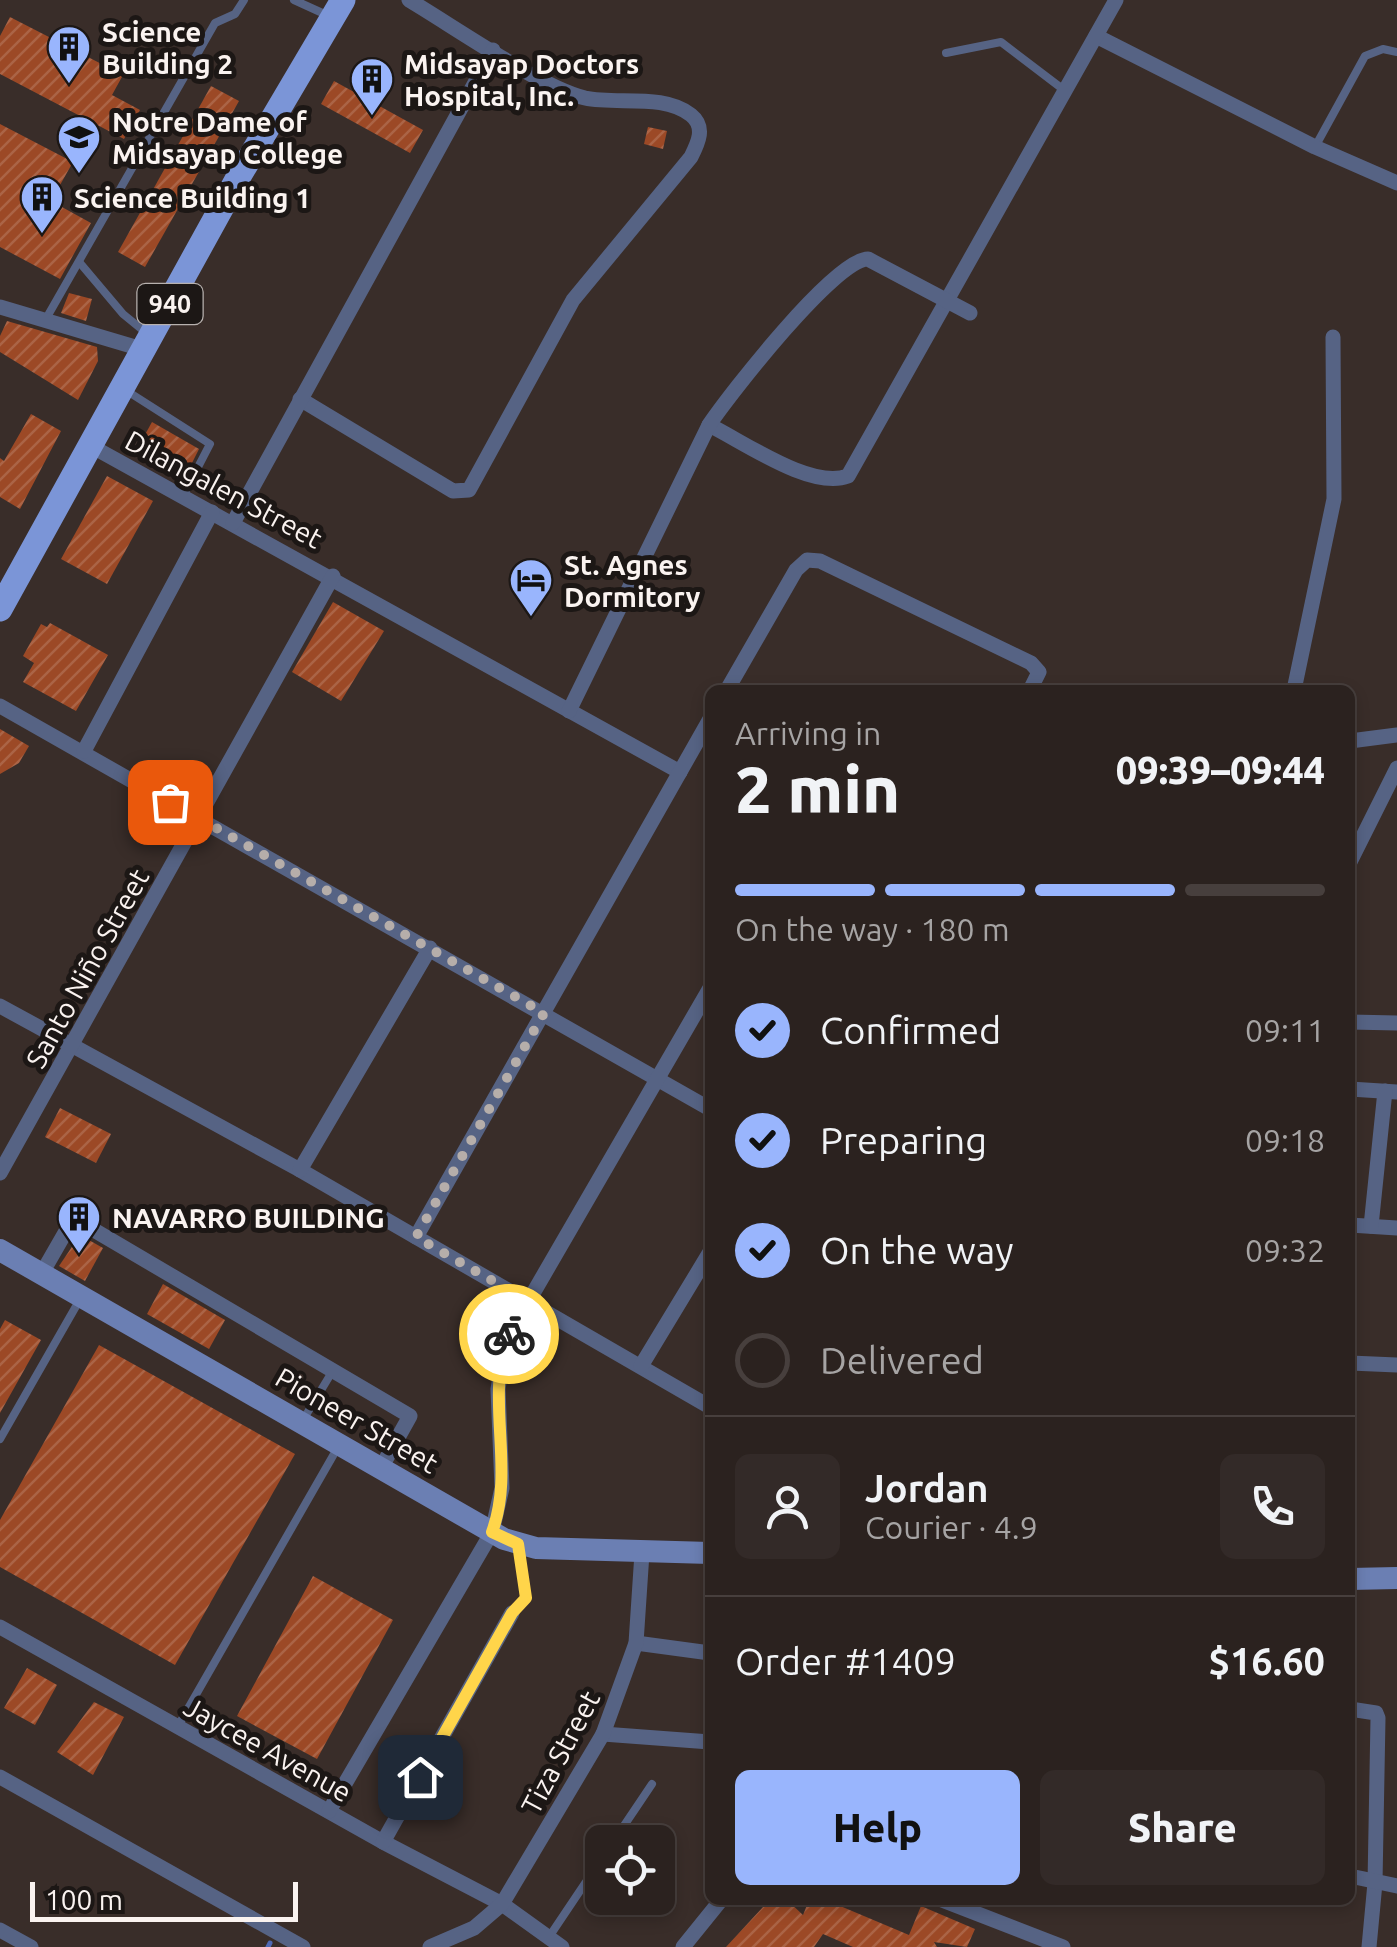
<!DOCTYPE html>
<meta charset="utf-8">
<style>
:root{--surface:#2b221f;--page:#332a28;--text:#f1f3f6;--muted:#a6a4a4;--line:#473f3d;--accent:#99b5fd}
body{margin:0;font-family:Ubuntu,sans-serif;background:var(--page);color:var(--text);height:100vh;display:flex;flex-direction:column;font-size:38px;white-space:nowrap}
*{box-sizing:border-box;margin:0}
p{font-size:32px;color:var(--muted)}
.icon{flex:none;width:55px;height:55px;fill:none;stroke:currentColor;stroke-width:2;stroke-linecap:round;stroke-linejoin:round}
.map{position:relative;flex:1;overflow:hidden}
.panel{position:absolute;left:705px;top:685px;width:650px;height:1220px;display:flex;flex-direction:column;background:var(--surface);border-radius:15px;box-shadow:0 5px 15px #0003,0 0 0 2px var(--line)}
.panel>*{flex:none}
.buttons{position:absolute;left:585px;top:1825px;display:grid;gap:20px}
.buttons a{display:grid;place-items:center;width:90px;height:90px;border-radius:15px;background:var(--surface);box-shadow:0 5px 15px #0003,0 0 0 2px var(--line);font-size:50px}
.scale{position:absolute;left:30px;bottom:25px;width:268px;box-sizing:border-box;padding-left:10px;border:5px solid #faf3f0;border-top:0;font-size:28px;line-height:35px;white-space:nowrap;color:#faf3f0;-webkit-text-stroke:8px #1c1715;paint-order:stroke}
.pin{position:absolute;display:grid;place-items:center;width:85px;height:85px;color:#fff;margin:-42px;border-radius:20px;box-shadow:0 5px 15px #0006}
.courier{position:absolute;display:grid;place-items:center;width:100px;height:100px;margin:-50px;border:8px solid #ffd54a;border-radius:50%;background:#fff;color:#222;box-shadow:0 2px 12px #0007}
.head em{font-style:normal;font-weight:800}
.head div{display:flex;flex-direction:column-reverse}
.head{display:flex;align-items:center;justify-content:space-between;height:170px;padding:0 30px}
h1{font-size:65px;font-weight:800;line-height:75px}
.bar{display:grid;grid-template-columns:repeat(4,1fr);gap:15px 10px;align-content:center;height:120px;padding:0 30px}
.bar i{height:12px;border-radius:8px;background:var(--line)}
.bar .current{background:var(--accent)}
.bar p{grid-column:span 4}
.line{display:flex;align-items:center;gap:25px;padding:0 30px;border-top:2px solid var(--line)}
.line div{flex:1}
.round{display:grid;place-items:center;flex:none;width:105px;height:105px;border-radius:15px;background:var(--page)}
ol{padding:0 30px;list-style:none}
li{display:flex;align-items:center;gap:30px;height:110px}
li p{margin-inline-start:auto}
li .icon{padding:10px;border-radius:50%;background:var(--accent);color:#111;stroke-width:4}
li:last-child{color:var(--muted)}
li i{width:55px;height:55px;border:5px solid var(--line);border-radius:50%}
.primary-button{display:flex;gap:20px;margin-top:auto;padding:20px 30px}
.primary-button a{flex:1;height:115px;border-radius:15px;background:var(--accent);color:#111;font-size:40px;font-weight:800;line-height:115px;text-align:center}
.primary-button a+a{background:var(--page);color:var(--text)}
.map>svg:first-child{display:block}
.lines{fill:none;stroke-linecap:round;stroke-linejoin:round}
.stream{stroke:#4f69b4;stroke-width:5}
.building{fill:url(#building-hatch)}
.service{stroke:#566384;stroke-width:8}
.minor{stroke:#566384;stroke-width:15}
.secondary{stroke:#6b7fb3;stroke-width:22}
.primary{stroke:#7b95d7;stroke-width:25}
.done{stroke:#b6aeaa;stroke-width:10;stroke-dasharray:0 18}
.route{stroke:#ffd54a;stroke-width:12}
.labels{text-anchor:middle;dominant-baseline:central;stroke-width:10;stroke-linejoin:round;paint-order:stroke}
.shield{fill:#1c1715;stroke:#b7b1ae;stroke-width:2.5}
.shield-label{font-size:25px;font-weight:bold;fill:#faf3f0}
.poi-label{font-size:28px;font-weight:bold;fill:#faf3f0;stroke:#1c1715;text-anchor:start}
.street-label{font-size:28px;fill:#faf3f0;stroke:#1c1715}
</style>
<div class="map">
<svg width="1397" height="1947" viewBox="0 0 1397 1947">
<defs>
<pattern id="building-hatch" width="6" height="6" patternUnits="userSpaceOnUse" patternTransform="scale(2.5)"><rect width="6" height="6" fill="#9c4926"/><path d="M-1 1l2-2M0 6l6-6M5 7l2-2" fill="none" stroke="#ab6446"/></pattern>
</defs>
<rect width="100%" height="100%" fill="#392d29"/>
<g class="lines">
<path class="stream" d="M 268,1947 L 270,1943"/>
</g>
<g class="building">
<path d="M 10,17 L 123,75 L 112,95 L 140,110 L 124,139 L 0,74 L 0,36 Z"/>
<path d="M 334,81 L 423,130 L 410,153 L 321,104 Z"/>
<path d="M 211,86 L 239,101 L 145,267 L 118,252 Z"/>
<path d="M 0,124 L 73,162 L 51,201 L 91,223 L 60,279 L 0,247 Z"/>
<path d="M 648,127 L 667,131 L 663,149 L 644,144 Z"/>
<path d="M 69,293 L 92,299 L 86,321 L 61,313 Z"/>
<path d="M 7,321 L 97,347 L 98,361 L 78,400 L 0,352 L 0,336 Z"/>
<path d="M 31,414 L 61,431 L 20,509 L 0,497 L 0,458 L 4,461 Z"/>
<path d="M 152,422 L 199,449 L 190,467 L 142,440 Z"/>
<path d="M 107,476 L 153,501 L 107,584 L 61,559 Z"/>
<path d="M 333,602 L 384,631 L 341,701 L 292,672 Z"/>
<path d="M 50,623 L 108,655 L 76,711 L 23,682 L 34,663 L 23,656 L 41,624 L 47,627 Z"/>
<path d="M 0,729 L 29,746 L 19,763 L 0,774 Z"/>
<path d="M 60,1108 L 111,1134 L 96,1163 L 45,1137 Z"/>
<path d="M 80,1235 L 103,1248 L 85,1281 L 59,1266 Z"/>
<path d="M 163,1284 L 225,1320 L 209,1349 L 147,1314 Z"/>
<path d="M 5,1320 L 41,1340 L 0,1413 L 0,1329 Z"/>
<path d="M 99,1345 L 295,1454 L 175,1665 L 0,1567 L 0,1520 Z"/>
<path d="M 313,1576 L 393,1620 L 317,1759 L 237,1716 Z"/>
<path d="M 27,1668 L 57,1685 L 35,1725 L 4,1708 Z"/>
<path d="M 94,1702 L 124,1717 L 93,1775 L 57,1752 Z"/>
<path d="M 755,1900 L 787,1900 L 803,1915 L 809,1900 L 826,1900 L 909,1935 L 921,1906 L 975,1929 L 967,1947 L 934,1942 L 937,1947 L 853,1947 L 823,1934 L 814,1947 L 726,1947 L 763,1907 Z"/>
</g>
<g class="lines">
<g class="service">
<path d="M 294,0 L 329,16"/>
<path d="M 946,53 L 1001,42 L 1064,90"/>
<path d="M 1315,147 L 1365,56 L 1383,49 L 1397,52"/>
<path d="M 80,263 L 123,314 L 145,332"/>
<path d="M 47,317 L 215,23 L 235,14 L 244,0"/>
<path d="M 127,391 L 210,444 L 183,496"/>
<path d="M 303,1420 L 332,1372"/>
<path d="M 0,1439 L 79,1301"/>
<path d="M 512,1613 L 526,1598 L 519,1549"/>
<path d="M 178,1726 L 338,1447"/>
<path d="M 613,1842 L 652,1784"/>
<path d="M 549,1937 L 602,1858"/>
</g>
<g class="minor">
<path d="M 1096,36 L 1315,147 L 1397,183"/>
<path d="M 0,307 L 145,350"/>
<path d="M 300,399 L 453,491 L 469,490 L 573,300 L 691,157 C 698,143 706,127 691,115 C 664,93 617,105 585,98 C 540,87 453,26 409,0"/>
<path d="M 709,425 C 744,442 811,490 848,476 L 1116,0"/>
<path d="M 91,446 L 680,772"/>
<path d="M 233,523 L 493,50"/>
<path d="M 727,690 L 796,570 L 807,560 L 820,561 L 1031,663 L 1039,672 L 1030,690"/>
<path d="M 1294,690 L 1334,499 L 1333,337"/>
<path d="M 0,706 L 710,1109"/>
<path d="M 569,711 L 709,425 C 730,394 835,259 868,259 L 970,313"/>
<path d="M 1350,741 L 1397,735"/>
<path d="M 84,751 L 212,512"/>
<path d="M 1350,862 L 1397,768"/>
<path d="M 0,1006 L 300,1170 L 710,1407"/>
<path d="M 1350,1022 L 1397,1023"/>
<path d="M 1350,1089 L 1397,1092"/>
<path d="M 300,1170 L 430,948"/>
<path d="M 0,1173 L 333,576"/>
<path d="M 1350,1225 L 1397,1228"/>
<path d="M 1371,1226 L 1385,1091"/>
<path d="M 416,1237 L 710,719"/>
<path d="M 42,1273 L 69,1226 L 82,1223 L 410,1416 L 381,1468"/>
<path d="M 1350,1363 L 1397,1365"/>
<path d="M 641,1366 L 710,1252"/>
<path d="M 0,1627 L 383,1842 L 502,1904 L 562,1947"/>
<path d="M 636,1643 L 710,1653"/>
<path d="M 1350,1709 L 1376,1713 L 1378,1718 L 1375,1883 L 1369,1947"/>
<path d="M 603,1734 L 710,1742"/>
<path d="M 0,1777 L 303,1947"/>
<path d="M 329,1811 L 492,1532 L 502,1488 L 498,1389 L 506,1340 L 710,988"/>
<path d="M 383,1842 L 512,1613"/>
<path d="M 1350,1876 L 1397,1886"/>
<path d="M 942,1900 L 1063,1947"/>
<path d="M 0,1930 L 31,1947"/>
<path d="M 430,1947 L 474,1928 L 502,1904 L 603,1734 L 636,1643 L 642,1553"/>
<path d="M 683,1947 L 721,1900"/>
</g>
<g class="secondary">
<path d="M 0,1250 L 504,1539 L 536,1548 L 710,1553"/>
<path d="M 1350,1579 L 1397,1578"/>
</g>
<path class="primary" d="M 0,609 L 239,176 L 343,0"/>
</g>
<g class="lines">
<path class="done" d="M 170,802 L 544,1013 L 416,1237 L 526,1300 L 509,1334"/>
<path class="route" d="M 420,1777 L 512,1613 L 526,1598 L 518,1544 L 492,1532 C 516,1468 484,1398 509,1334"/>
</g>
<defs>
<g id="building-pin" transform="scale(2.25)"><path d="M0 17L-7.5 6A9.5 9.5 0 1 1 7.5 6Z" fill="#99b5fd" stroke="#1c1715"/><path d="M-4-6H4V6H1V3H-1V6H-4ZM-2.5-4.3h1.7v1.8h-1.7ZM.8-4.3h1.7v1.8H.8ZM-2.5-1h1.7V.8h-1.7ZM.8-1h1.7V.8H.8Z" fill="#111"/></g>
<g id="university-pin" transform="scale(2.25)"><path d="M0 17L-7.5 6A9.5 9.5 0 1 1 7.5 6Z" fill="#99b5fd" stroke="#1c1715"/><path d="M0-5L7-2L0 1L-7-2ZM-4 1L0 2.5L4 1V4Q0 6-4 4Z" fill="#111"/></g>
<g id="hotel-pin" transform="scale(2.25)"><path d="M0 17L-7.5 6A9.5 9.5 0 1 1 7.5 6Z" fill="#99b5fd" stroke="#1c1715"/><path d="M-6-4.5h1.5V1H6V5H4.5V3h-9V5H-6ZM-4 0a1.8 1.8 0 1 1 3.6 0ZM.5 0V-2.5h3Q6-2.5 6 0Z" fill="#111"/></g>
</defs>
<g fill-rule="evenodd">
<use href="#building-pin" x="69" y="47"/>
<use href="#building-pin" x="372" y="79"/>
<use href="#university-pin" x="79" y="137"/>
<use href="#building-pin" x="42" y="197"/>
<use href="#hotel-pin" x="531" y="580"/>
<use href="#building-pin" x="79" y="1217"/>
</g>
<g class="labels">
<rect class="shield" x="137.5" y="284" width="65" height="40" rx="8"/>
<g class="shield-label">
<text x="170" y="304">940</text>
</g>
<g class="poi-label">
<text x="102" y="31">Science<tspan x="102" dy="32">Building 2</tspan></text>
<text x="404" y="63">Midsayap Doctors<tspan x="404" dy="32">Hospital, Inc.</tspan></text>
<text x="112" y="121">Notre Dame of<tspan x="112" dy="32">Midsayap College</tspan></text>
<text x="74" y="197">Science Building 1</text>
<text x="564" y="564">St. Agnes<tspan x="564" dy="32">Dormitory</tspan></text>
<text x="112" y="1217">NAVARRO BUILDING</text>
</g>
<g class="street-label">
<text transform="translate(224 489) rotate(28)">Dilangalen Street</text>
<text transform="translate(87 968) rotate(-61)">Santo Niño Street</text>
<text transform="translate(357 1420) rotate(30)">Pioneer Street</text>
<text transform="translate(268 1749) rotate(29)">Jaycee Avenue</text>
<text transform="translate(560 1752) rotate(-62)">Tiza Street</text>
</g>
</g>
</svg>
<div class="buttons">
<a><svg class="icon" aria-label="locate" viewBox="0 0 24 24"><circle cx="12" cy="12" r="6"/><path d="M12 2v4M12 18v4M2 12h4M18 12h4"/></svg></a>
</div>
<div class="scale">100 m</div>
<div class="pin" style="left:170px;top:802px;background:#ea580c"><svg class="icon" aria-label="bag" viewBox="0 0 24 24"><path d="M5 8h14l-1 12H6zM9 8a3 3 0 0 1 6 0"/></svg></div>
<div class="pin" style="left:420px;top:1777px;background:#1f2937"><svg class="icon" aria-label="home" viewBox="0 0 24 24"><path d="M3 11l9-7 9 7M6 9v11h12V9"/></svg></div>
<div class="courier" style="left:509px;top:1334px"><svg class="icon" aria-label="bike" viewBox="0 0 24 24"><circle cx="6" cy="16" r="4"/><circle cx="18" cy="16" r="4"/><path d="M6 16l4-8h5l3 8M10 8l3 8H6M13 5h3"/></svg></div>
<section class="panel">
<div class="head"><div><h1>2 min</h1><p>Arriving in</p></div><em>09:39–09:44</em></div>
<div class="bar"><i class="current"></i><i class="current"></i><i class="current"></i><i></i><p>On the way · 180 m</p></div>
<ol>
<li><svg class="icon" aria-label="check" viewBox="0 0 24 24"><path d="M5 12l5 5 9-10"/></svg>Confirmed<p>09:11</p></li>
<li><svg class="icon" aria-label="check" viewBox="0 0 24 24"><path d="M5 12l5 5 9-10"/></svg>Preparing<p>09:18</p></li>
<li><svg class="icon" aria-label="check" viewBox="0 0 24 24"><path d="M5 12l5 5 9-10"/></svg>On the way<p>09:32</p></li>
<li><i></i>Delivered</li>
</ol>
<div class="line" style="height:180px"><a class="round"><svg class="icon" aria-label="person" viewBox="0 0 24 24"><circle cx="12" cy="8" r="4"/><path d="M4 21q1-7 8-7t8 7"/></svg></a><div><b>Jordan</b><p>Courier · 4.9</p></div><a class="round"><svg class="icon" aria-label="phone" viewBox="0 0 24 24"><path d="M5 4h4l2 5-3 2q2 4 5 5l2-3 5 2v4C11 20 4 13 5 4z"/></svg></a></div>
<div class="line" style="height:130px"><div>Order #1409</div><b>$16.60</b></div>
<div class="primary-button"><a>Help</a><a>Share</a></div>
</section>
</div>
